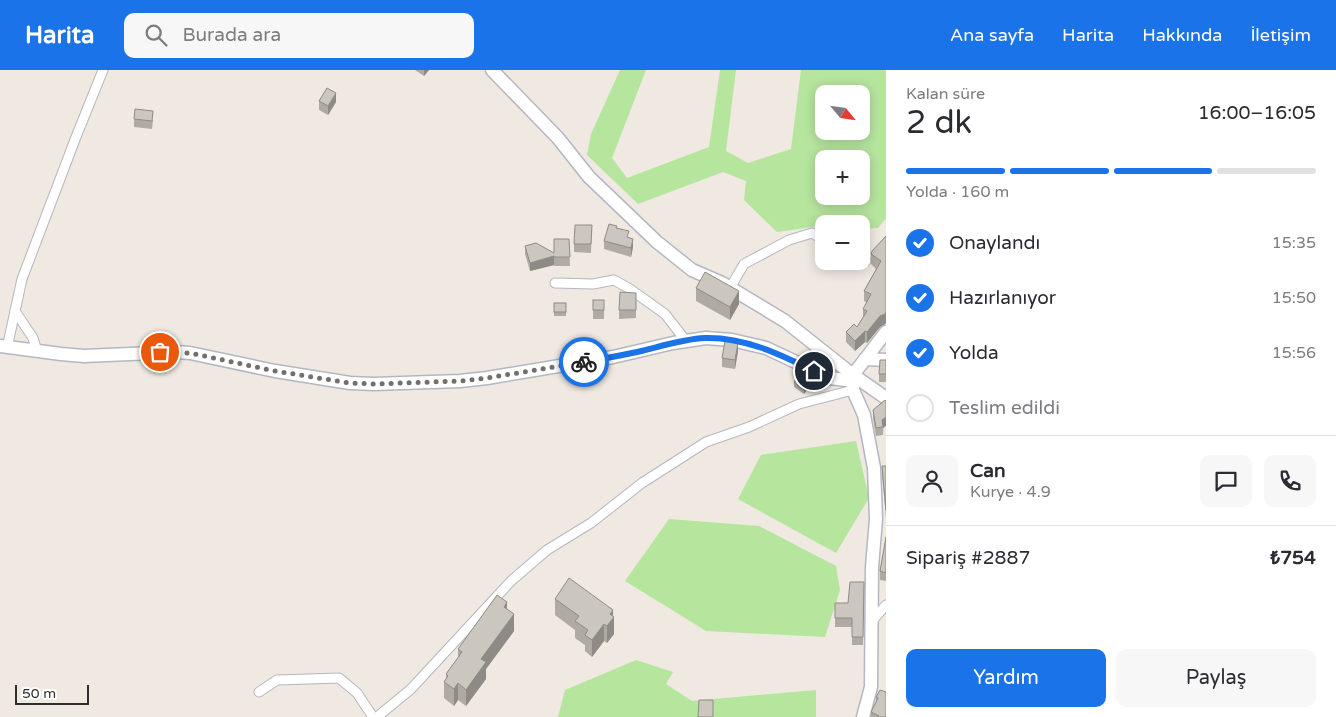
<!DOCTYPE html>
<html lang="tr">
<meta charset="utf-8">
<style>
:root{--surface:#fff;--page:#f7f7f7;--text:#2b2b33;--muted:#7c7c81;--line:#e1e1e2;--accent:#1a73e8}
body{margin:0;font-family:"Varela Round",sans-serif;background:var(--page);color:var(--text);height:100vh;display:flex;flex-direction:column;font-size:19px;white-space:nowrap}
*{box-sizing:border-box;margin:0}
p{font-size:16px;color:var(--muted)}
.icon{flex:none;width:28px;height:28px;fill:none;stroke:currentColor;stroke-width:2;stroke-linecap:round;stroke-linejoin:round}
.map{position:relative;flex:1;overflow:hidden}
.side{display:flex;flex-direction:column;background:var(--surface);width:450px}
.side>*{flex:none}
.needle{width:32px;rotate:119deg}
.buttons{position:absolute;left:815px;top:15px;display:grid;gap:10px}
.buttons a{display:grid;place-items:center;width:55px;height:55px;border-radius:10px;background:var(--surface);box-shadow:0 2px 12px #0003;font-size:25px}
.scale{position:absolute;left:15px;bottom:12px;width:74px;box-sizing:border-box;padding-left:5px;border:2px solid #2e2e2e;border-top:0;font-size:14px;line-height:18px;white-space:nowrap;color:#2e2e2e;-webkit-text-stroke:4px #fff;paint-order:stroke}
.pin{position:absolute;display:grid;place-items:center;width:42px;height:42px;color:#fff;margin:-21px;border:2px solid #fff;border-radius:50%;box-shadow:0 1px 5px #0007}
.courier{position:absolute;display:grid;place-items:center;width:50px;height:50px;margin:-25px;border:4px solid #1a73e8;border-radius:50%;background:#fff;color:#222;box-shadow:0 1px 6px #0007}
.head em{font-style:normal;font-weight:600}
.head div{display:flex;flex-direction:column-reverse}
.head{display:flex;align-items:center;justify-content:space-between;height:85px;padding:0 20px}
h1{font-size:32px;font-weight:600;line-height:38px}
.bar{display:grid;grid-template-columns:repeat(4,1fr);gap:8px 5px;align-content:center;height:60px;padding:0 20px}
.bar i{height:6px;border-radius:4px;background:var(--line)}
.bar .on{background:var(--accent)}
.bar p{grid-column:span 4}
.line{display:flex;align-items:center;gap:12px;padding:0 20px;border-top:1px solid var(--line)}
.line div{flex:1}
.round{display:grid;place-items:center;flex:none;width:52px;height:52px;border-radius:10px;background:var(--page)}
ol{padding:0 20px;list-style:none}
li{display:flex;align-items:center;gap:15px;height:55px}
li p{margin-inline-start:auto}
li .icon{padding:5px;border-radius:50%;background:var(--accent);color:#fff;stroke-width:4}
li:last-child{color:var(--muted)}
li i{width:28px;height:28px;border:2px solid var(--line);border-radius:50%}
.action{display:flex;gap:10px;margin-top:auto;padding:10px 20px}
.action a{flex:1;height:58px;border-radius:10px;background:var(--accent);color:#fff;font-size:20px;font-weight:600;line-height:58px;text-align:center}
.action a+a{background:var(--page);color:var(--text)}
header{display:flex;align-items:center;gap:30px;box-sizing:border-box;height:70px;padding:0 25px;background:var(--accent);color:#fff}
header strong{font-size:24px}
nav{display:flex;gap:28px;margin-inline-start:auto;font-size:18px}
.search{width:350px;height:45px;background:var(--page);display:flex;align-items:center;gap:12px;box-sizing:border-box;padding:0 18px;border-radius:10px;color:var(--muted);font-size:19px}
main{display:flex;flex:1;min-height:0}
.map>svg:first-child{display:block}
.green{fill:#b6e59e;fill-rule:evenodd}
.lines{fill:none;stroke-linecap:round;stroke-linejoin:round}
.street-casing{stroke:#b4b7c1;stroke-width:11}
.secondary-casing{stroke:#b4b7c1;stroke-width:15}
.street{stroke:#fff;stroke-width:9}
.secondary{stroke:#fff;stroke-width:12}
.wall{fill:#afaba4}
.shaded-wall{fill:#8e8b86}
.building{fill:#cbc7bf;stroke:#8e8b86}
.done{stroke:#726f6d;stroke-width:5;stroke-dasharray:0 9}
.route{stroke:#1a73e8;stroke-width:6}
</style>
<header>
<strong>Harita</strong>
<div class="search"><svg class="icon" aria-label="search" viewBox="0 0 24 24"><circle cx="10" cy="10" r="6"/><path d="M15 15l6 6"/></svg>Burada ara</div>
<nav><a>Ana sayfa</a><a>Harita</a><a>Hakkında</a><a>İletişim</a></nav>
</header>
<main>
<div class="map">
<svg width="886" height="647" viewBox="0 0 886 647">
<rect width="100%" height="100%" fill="#efe9e1"/>
<g class="green">
<path d="M 620,0 L 646,0 L 612,88 L 627,108 L 709,77 L 720,0 L 736,0 L 726,81 L 748,93 L 791,79 L 801,0 L 886,0 L 886,148 L 878,158 L 861,159 L 861,154 L 824,154 L 824,157 L 819,156 L 777,162 L 744,130 L 746,111 L 723,102 L 638,134 L 587,85 L 591,64 ZM 824,24 L 861,24 L 861,61 L 824,61 ZM 824,89 L 861,89 L 861,126 L 824,126 Z"/>
<path d="M 856,371 L 869,428 L 836,483 L 738,429 L 761,385 Z"/>
<path d="M 669,449 L 759,456 L 836,496 L 840,520 L 825,567 L 706,561 L 625,511 Z"/>
<path d="M 636,590 L 673,602 L 666,614 L 692,631 L 816,620 L 816,647 L 558,647 L 565,620 Z"/>
</g>
<g class="lines">
<g class="street-casing">
<g id="street">
<path d="M 861,189 L 866,191"/>
<path d="M 555,213 L 593,214 L 614,210 L 630,219 L 665,244 L 686,271"/>
<path d="M 730,218 L 744,194 L 789,170 L 812,163 L 824,170"/>
<path d="M 15,241 L 33,268 L 37,281"/>
<path d="M 7,278 L 22,209 L 76,67 L 103,0"/>
<path d="M 872,551 L 886,535"/>
<path d="M 259,622 L 277,610 L 339,608 L 357,623 L 373,647"/>
<path d="M 377,647 L 411,619 L 511,511 L 547,480 L 591,453 L 642,413 L 706,372 L 749,357 L 799,334 L 853,320"/>
</g>
</g>
<g class="secondary-casing">
<g id="secondary">
<path d="M 492,0 L 558,68 L 589,107 L 657,172 L 692,200 L 722,213 L 785,251 L 853,305 L 886,328"/>
<path d="M 0,276 L 61,284 L 84,286 L 176,282 L 190,283 L 275,301 L 350,313 L 374,314 L 460,311 L 487,308 L 613,287 L 673,273 L 706,268 L 732,270 L 766,278 L 830,308 L 853,311"/>
<path d="M 865,289 L 886,290"/>
<path d="M 863,647 L 871,617 L 872,497 L 876,449 L 874,398 L 864,345 L 853,320 L 853,305 L 886,262"/>
</g>
</g>
<use href="#street" class="street"/>
<use href="#secondary" class="secondary"/>
</g>
<g class="wall">
<path d="M 415,0 L 429,0 L 424,6 Z"/>
<path d="M 319,31 L 336,32 L 328,45 L 319,40 Z"/>
<path d="M 134,49 L 153,50 L 152,59 L 134,57 Z"/>
<path d="M 592,155 L 591,183 L 574,182 L 574,174 Z"/>
<path d="M 617,158 L 629,168 L 633,177 L 631,187 L 604,179 L 604,171 Z"/>
<path d="M 886,166 L 886,253 L 885,254 L 880,257 L 867,273 L 865,272 L 855,281 L 846,272 L 846,262 L 857,257 L 863,248 L 863,239 L 867,233 L 864,231 L 864,221 L 876,199 L 871,194 L 871,184 Z"/>
<path d="M 569,169 L 570,196 L 554,196 L 554,195 L 530,201 L 525,184 L 525,176 L 554,183 Z"/>
<path d="M 696,218 L 739,234 L 730,250 L 696,231 Z"/>
<path d="M 636,223 L 636,248 L 619,249 L 619,240 Z"/>
<rect x="593" y="230" width="11" height="19"/>
<rect x="554" y="233" width="12" height="13"/>
<path d="M 738,281 L 735,299 L 722,297 L 722,288 Z"/>
<path d="M 886,290 L 886,312 L 879,312 L 879,304 Z"/>
<path d="M 794,312 L 809,317 L 804,324 L 794,317 Z"/>
<path d="M 885,330 L 883,365 L 876,366 L 873,348 L 873,340 Z"/>
<path d="M 882,396 L 886,396 L 886,448 L 882,405 Z"/>
<path d="M 886,467 L 886,511 L 880,510 L 880,501 Z"/>
<path d="M 864,512 L 863,575 L 852,575 L 852,557 L 835,557 L 835,533 L 848,533 Z"/>
<path d="M 555,529 L 613,546 L 614,564 L 607,573 L 604,571 L 592,587 L 585,581 L 585,575 L 575,568 L 575,560 L 555,545 Z"/>
<path d="M 507,539 L 514,561 L 486,599 L 486,609 L 466,636 L 458,630 L 454,636 L 444,628 L 444,612 L 446,609 L 446,604 L 458,588 L 458,579 Z"/>
<path d="M 886,622 L 886,647 L 871,647 L 871,642 L 876,632 L 876,627 Z"/>
</g>
<g class="shaded-wall">
<path d="M 424,0 L 429,0 L 424,6 Z"/>
<path d="M 336,23 L 336,32 L 328,45 L 328,36 Z"/>
<path d="M 869,157 L 869,170 L 861,183 L 861,170 Z"/>
<path d="M 633,169 L 633,177 L 631,187 L 631,178 Z"/>
<path d="M 554,186 L 554,195 L 530,201 L 530,193 Z"/>
<path d="M 739,221 L 739,234 L 730,250 L 730,237 Z"/>
<path d="M 886,242 L 886,253 L 885,254 L 880,257 L 867,273 L 867,262 L 880,246 Z"/>
<path d="M 865,261 L 865,272 L 855,281 L 855,271 Z"/>
<path d="M 738,273 L 738,281 L 735,299 L 735,290 Z"/>
<path d="M 809,312 L 809,317 L 804,324 L 804,320 Z"/>
<path d="M 886,347 L 886,356 L 883,358 L 882,350 Z"/>
<path d="M 507,532 L 507,549 L 504,537 Z"/>
<path d="M 613,540 L 613,549 L 614,547 L 614,564 L 607,573 L 607,556 L 610,544 Z"/>
<path d="M 514,544 L 514,561 L 486,599 L 486,609 L 466,636 L 466,620 L 481,589 Z"/>
<path d="M 604,554 L 604,571 L 592,587 L 592,570 Z"/>
<path d="M 458,613 L 458,630 L 454,636 L 454,619 Z"/>
</g>
<g class="building">
<path d="M 327,18 L 336,23 L 328,36 L 319,31 Z"/>
<path d="M 135,39 L 153,41 L 152,51 L 134,49 Z"/>
<path d="M 848,146 L 869,157 L 862,170 L 861,154 L 845,154 Z"/>
<path d="M 609,154 L 617,156 L 616,158 L 629,161 L 627,167 L 633,169 L 631,178 L 604,171 Z"/>
<path d="M 575,155 L 592,155 L 591,174 L 574,174 Z"/>
<path d="M 886,166 L 886,242 L 885,244 L 880,246 L 867,262 L 865,261 L 855,271 L 846,262 L 854,254 L 857,257 L 867,241 L 863,239 L 871,224 L 864,221 L 881,191 L 871,184 L 872,181 Z"/>
<path d="M 554,169 L 569,169 L 570,187 L 554,187 L 554,186 L 530,193 L 525,176 L 536,173 L 554,183 Z"/>
<path d="M 705,202 L 739,221 L 730,237 L 696,218 Z"/>
<path d="M 620,222 L 636,223 L 636,240 L 619,240 Z"/>
<rect x="593" y="230" width="11" height="10"/>
<rect x="554" y="233" width="12" height="9"/>
<path d="M 725,271 L 738,273 L 735,290 L 722,288 Z"/>
<path d="M 880,290 L 886,290 L 886,304 L 879,304 Z"/>
<path d="M 799,305 L 809,312 L 804,320 L 794,312 Z"/>
<path d="M 885,330 L 886,331 L 886,347 L 882,350 L 883,357 L 876,358 L 873,340 Z"/>
<path d="M 882,396 L 886,396 L 886,440 Z"/>
<path d="M 886,467 L 886,503 L 880,501 Z"/>
<path d="M 569,508 L 613,540 L 610,544 L 614,547 L 607,556 L 604,554 L 592,570 L 585,565 L 588,560 L 575,551 L 579,546 L 555,529 Z"/>
<path d="M 850,512 L 864,512 L 863,567 L 852,567 L 852,548 L 835,548 L 835,533 L 848,533 Z"/>
<path d="M 497,525 L 507,532 L 504,537 L 514,544 L 481,589 L 486,592 L 466,620 L 458,613 L 454,619 L 444,612 L 448,606 L 446,604 L 462,582 L 458,579 Z"/>
<path d="M 880,620 L 886,622 L 886,647 L 878,647 L 879,646 L 871,642 L 878,628 L 876,627 Z"/>
<path d="M 699,630 L 713,630 L 713,647 L 698,647 Z"/>
</g>
<g class="lines">
<path class="done" d="M 160,282 L 190,283 L 275,301 L 350,313 L 374,314 L 460,311 L 487,308 L 584,292"/>
<path class="route" d="M 584,292 C 601,289 619,286 637,282 C 659,277 682,269 705,268 C 744,267 780,284 814,301"/>
</g>
</svg>
<div class="buttons">
<a><svg class="needle" viewBox="-14 -14 28 28"><path d="M0-13l5 13h-10z" fill="#e53935"/><path d="M0 13l5-13h-10z" fill="#7c7c81"/></svg></a>
<a>+</a>
<a>−</a>
</div>
<div class="scale">50 m</div>
<div class="pin" style="left:160px;top:282px;background:#ea580c"><svg class="icon" aria-label="bag" viewBox="0 0 24 24"><path d="M5 8h14l-1 12H6zM9 8a3 3 0 0 1 6 0"/></svg></div>
<div class="pin" style="left:814px;top:301px;background:#1f2937"><svg class="icon" aria-label="home" viewBox="0 0 24 24"><path d="M3 11l9-7 9 7M6 9v11h12V9"/></svg></div>
<div class="courier" style="left:584px;top:292px"><svg class="icon" aria-label="bike" viewBox="0 0 24 24"><circle cx="6" cy="16" r="4"/><circle cx="18" cy="16" r="4"/><path d="M6 16l4-8h5l3 8M10 8l3 8H6M13 5h3"/></svg></div>
</div>
<section class="side">
<div class="head"><div><h1>2 dk</h1><p>Kalan süre</p></div><em>16:00–16:05</em></div>
<div class="bar"><i class="on"></i><i class="on"></i><i class="on"></i><i></i><p>Yolda · 160 m</p></div>
<ol>
<li><svg class="icon" aria-label="check" viewBox="0 0 24 24"><path d="M5 12l5 5 9-10"/></svg>Onaylandı<p>15:35</p></li>
<li><svg class="icon" aria-label="check" viewBox="0 0 24 24"><path d="M5 12l5 5 9-10"/></svg>Hazırlanıyor<p>15:50</p></li>
<li><svg class="icon" aria-label="check" viewBox="0 0 24 24"><path d="M5 12l5 5 9-10"/></svg>Yolda<p>15:56</p></li>
<li><i></i>Teslim edildi</li>
</ol>
<div class="line" style="height:90px"><a class="round"><svg class="icon" aria-label="person" viewBox="0 0 24 24"><circle cx="12" cy="8" r="4"/><path d="M4 21q1-7 8-7t8 7"/></svg></a><div><b>Can</b><p>Kurye · 4.9</p></div><a class="round"><svg class="icon" aria-label="chat" viewBox="0 0 24 24"><path d="M4 5h16v11H9l-5 4z"/></svg></a><a class="round"><svg class="icon" aria-label="phone" viewBox="0 0 24 24"><path d="M5 4h4l2 5-3 2q2 4 5 5l2-3 5 2v4C11 20 4 13 5 4z"/></svg></a></div>
<div class="line" style="height:65px"><div>Sipariş #2887</div><b>₺754</b></div>
<div class="action"><a>Yardım</a><a>Paylaş</a></div>
</section>
</main>
